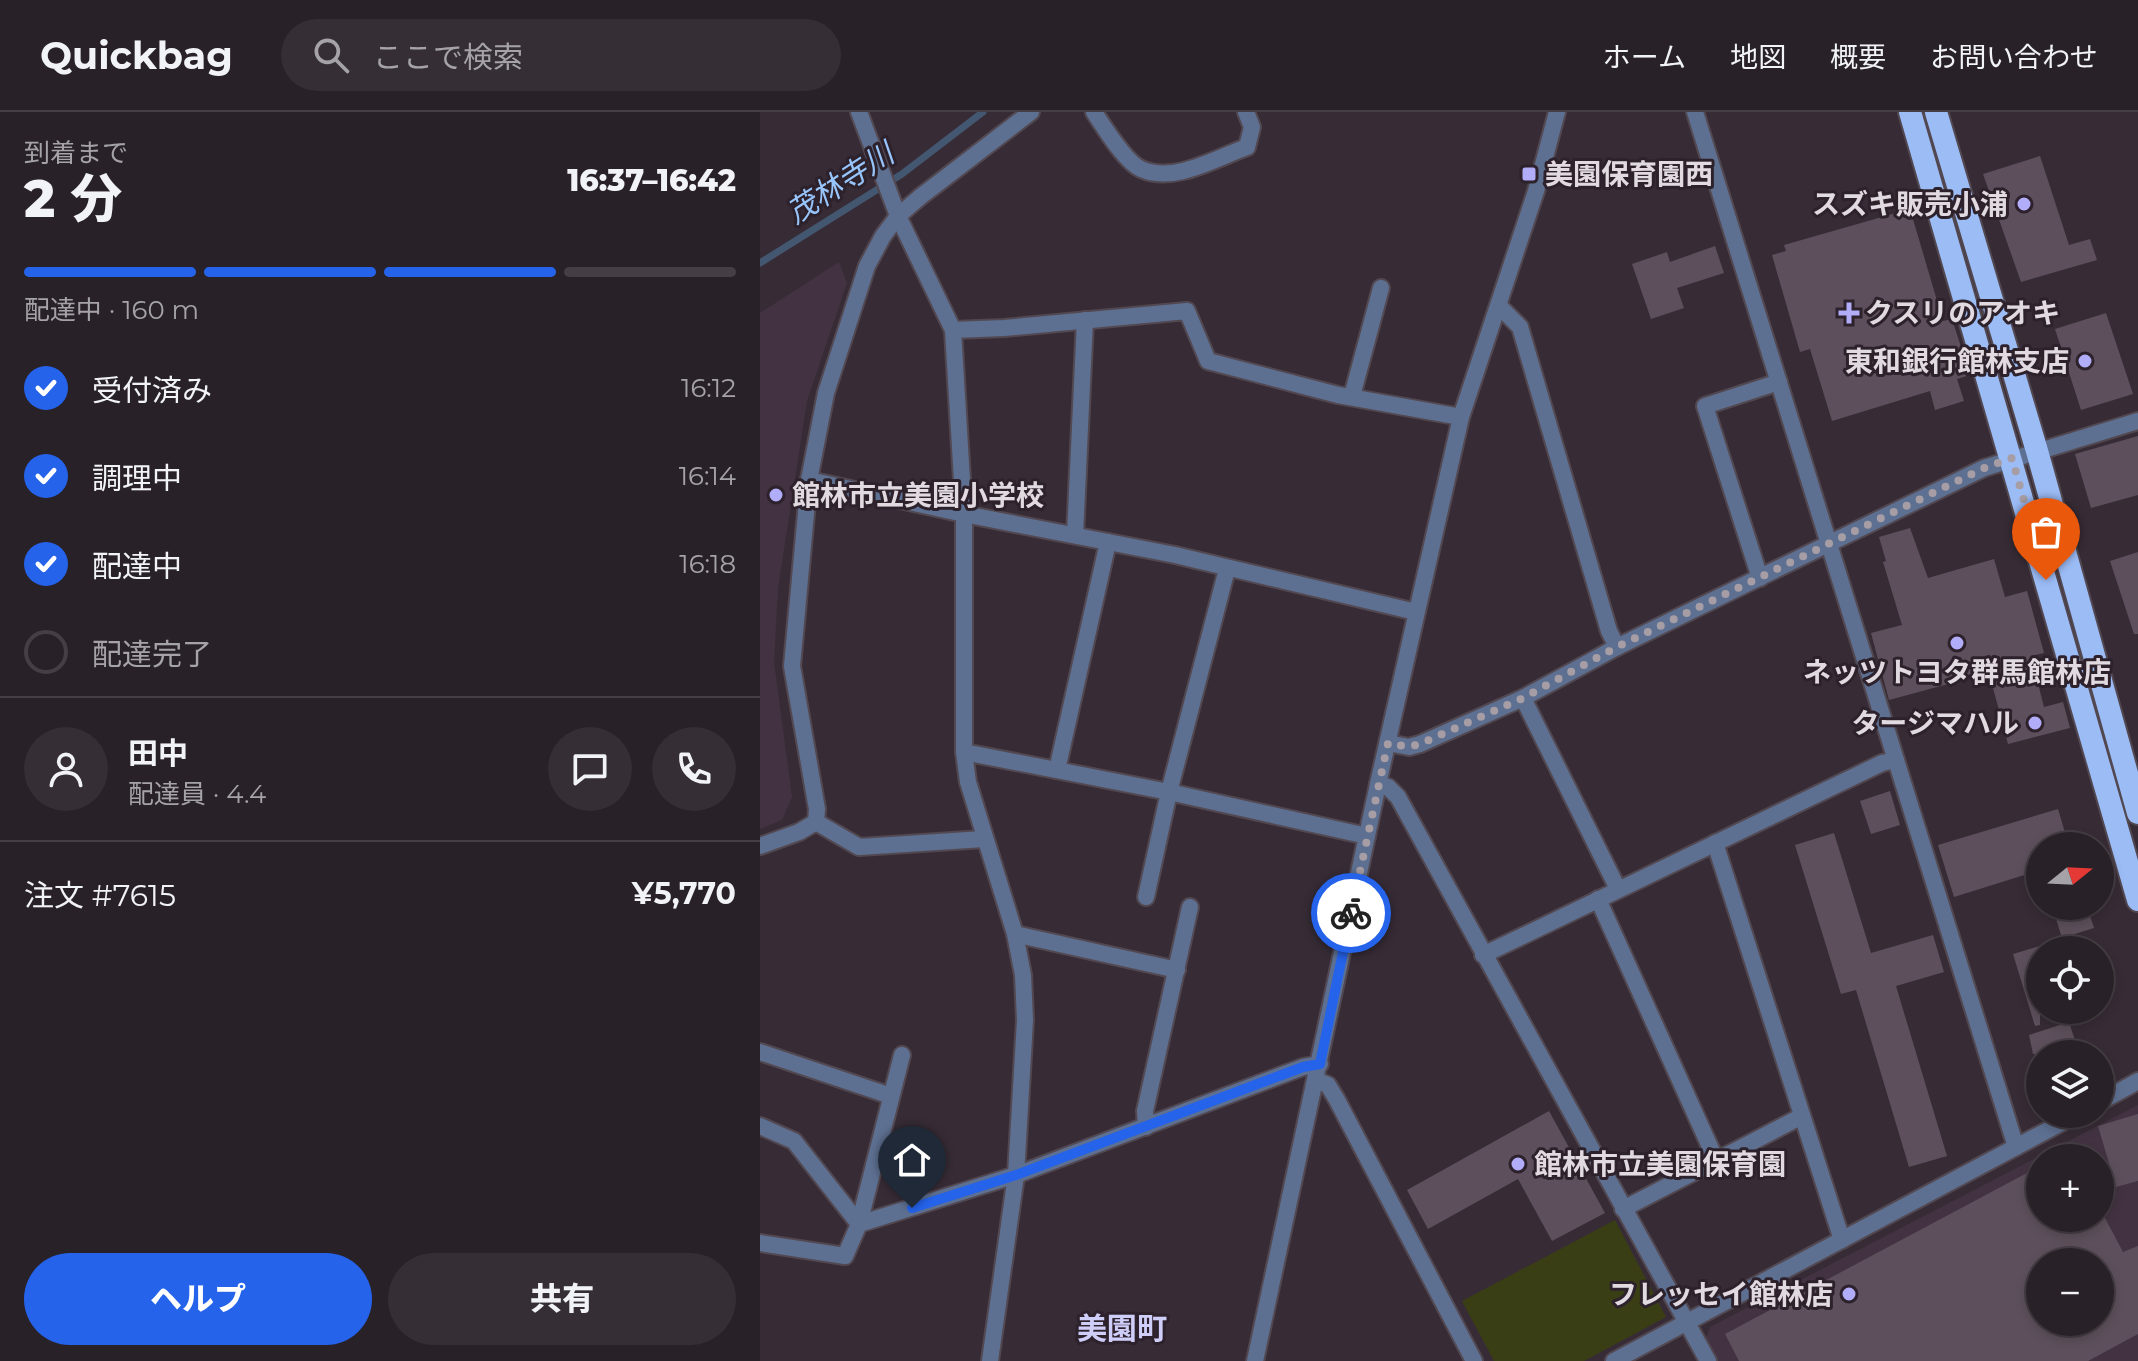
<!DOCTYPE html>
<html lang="ja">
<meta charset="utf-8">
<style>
:root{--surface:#292128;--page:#352e34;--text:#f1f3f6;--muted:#a5a3a8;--line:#453e45;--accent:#2563eb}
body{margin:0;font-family:Montserrat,"Noto Sans JP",sans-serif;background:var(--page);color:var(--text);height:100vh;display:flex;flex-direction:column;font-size:30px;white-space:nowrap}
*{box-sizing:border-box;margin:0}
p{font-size:26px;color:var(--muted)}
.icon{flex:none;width:44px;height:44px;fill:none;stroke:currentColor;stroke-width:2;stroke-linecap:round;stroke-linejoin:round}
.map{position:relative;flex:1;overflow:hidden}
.sheet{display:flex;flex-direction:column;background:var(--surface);width:760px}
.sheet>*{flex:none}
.needle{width:52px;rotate:72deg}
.buttons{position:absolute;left:1266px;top:720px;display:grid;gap:16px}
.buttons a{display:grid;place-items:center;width:88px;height:88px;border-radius:50%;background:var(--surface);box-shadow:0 4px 12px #0003,0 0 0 2px var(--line);font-size:40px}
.pin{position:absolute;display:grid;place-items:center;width:68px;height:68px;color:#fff;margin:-82px -34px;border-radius:50% 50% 50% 0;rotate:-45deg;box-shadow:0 0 8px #0007}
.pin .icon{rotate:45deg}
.courier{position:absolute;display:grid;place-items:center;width:80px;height:80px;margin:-40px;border:6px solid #2563eb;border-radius:50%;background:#fff;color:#222;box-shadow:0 2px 10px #0007}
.overview em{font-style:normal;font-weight:800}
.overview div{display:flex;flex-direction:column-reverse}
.overview{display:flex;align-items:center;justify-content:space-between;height:136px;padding:0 24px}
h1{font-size:52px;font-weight:800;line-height:60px}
.bar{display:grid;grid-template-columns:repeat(4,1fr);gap:12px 8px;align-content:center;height:96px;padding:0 24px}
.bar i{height:10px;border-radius:6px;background:var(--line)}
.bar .current{background:var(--accent)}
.bar p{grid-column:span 4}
.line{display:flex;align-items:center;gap:20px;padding:0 24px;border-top:2px solid var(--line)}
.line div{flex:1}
.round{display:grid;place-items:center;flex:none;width:84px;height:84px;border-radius:42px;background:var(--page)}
ol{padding:0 24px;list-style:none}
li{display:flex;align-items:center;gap:24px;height:88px}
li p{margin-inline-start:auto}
li .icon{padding:8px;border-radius:50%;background:var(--accent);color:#fff;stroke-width:4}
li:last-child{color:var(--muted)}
li i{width:44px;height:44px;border:4px solid var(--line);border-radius:50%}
.cta{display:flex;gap:16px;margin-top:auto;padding:16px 24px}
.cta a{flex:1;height:92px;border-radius:48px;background:var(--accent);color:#fff;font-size:32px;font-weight:800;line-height:92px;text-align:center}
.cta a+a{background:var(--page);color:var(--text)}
header{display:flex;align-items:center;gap:48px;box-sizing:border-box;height:112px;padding:0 40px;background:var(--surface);border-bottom:2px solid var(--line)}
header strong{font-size:38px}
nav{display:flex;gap:44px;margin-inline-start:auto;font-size:28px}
.search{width:560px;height:72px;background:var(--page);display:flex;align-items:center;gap:20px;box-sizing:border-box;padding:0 28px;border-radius:44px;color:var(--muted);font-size:30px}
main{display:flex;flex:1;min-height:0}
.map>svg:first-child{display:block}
.built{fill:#433342;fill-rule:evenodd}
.green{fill:#3a3e14}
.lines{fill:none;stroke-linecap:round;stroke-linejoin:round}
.stream{stroke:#445771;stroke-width:7}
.building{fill:#5d505c;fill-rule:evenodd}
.minor-casing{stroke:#524851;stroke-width:20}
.trunk-casing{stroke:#524851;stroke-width:26}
.minor{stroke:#5e7091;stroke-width:16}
.trunk{stroke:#9cbcf6;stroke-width:22}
.done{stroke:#a69da5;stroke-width:8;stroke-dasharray:0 14.4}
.route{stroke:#2563eb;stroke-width:10}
.poi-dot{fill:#b2adf9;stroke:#2d222c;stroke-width:3}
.labels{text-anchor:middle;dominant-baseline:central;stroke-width:6;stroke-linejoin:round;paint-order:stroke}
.poi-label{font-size:28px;font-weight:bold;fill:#e2dae1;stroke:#2d222c;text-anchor:start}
.water-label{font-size:30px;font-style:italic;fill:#97c5fc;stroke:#2d222c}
.neighbourhood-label{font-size:30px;font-weight:bold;fill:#cfcef9;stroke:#2d222c}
</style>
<header>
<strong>Quickbag</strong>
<div class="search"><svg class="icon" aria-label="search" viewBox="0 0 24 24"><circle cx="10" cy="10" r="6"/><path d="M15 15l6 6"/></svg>ここで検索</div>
<nav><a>ホーム</a><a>地図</a><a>概要</a><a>お問い合わせ</a></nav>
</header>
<main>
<section class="sheet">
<div class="overview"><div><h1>2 分</h1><p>到着まで</p></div><em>16:37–16:42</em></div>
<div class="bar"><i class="current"></i><i class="current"></i><i class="current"></i><i></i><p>配達中 · 160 m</p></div>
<ol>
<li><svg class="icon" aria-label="check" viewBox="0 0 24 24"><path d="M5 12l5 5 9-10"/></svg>受付済み<p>16:12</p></li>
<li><svg class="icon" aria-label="check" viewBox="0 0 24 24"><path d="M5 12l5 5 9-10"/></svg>調理中<p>16:14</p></li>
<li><svg class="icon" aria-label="check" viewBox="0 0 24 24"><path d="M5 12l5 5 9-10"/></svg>配達中<p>16:18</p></li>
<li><i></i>配達完了</li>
</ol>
<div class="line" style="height:144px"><a class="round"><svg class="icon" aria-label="person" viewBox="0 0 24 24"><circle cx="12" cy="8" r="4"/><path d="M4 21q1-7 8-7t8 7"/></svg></a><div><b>田中</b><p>配達員 · 4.4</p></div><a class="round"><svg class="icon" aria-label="chat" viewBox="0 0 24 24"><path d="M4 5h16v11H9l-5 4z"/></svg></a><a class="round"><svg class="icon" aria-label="phone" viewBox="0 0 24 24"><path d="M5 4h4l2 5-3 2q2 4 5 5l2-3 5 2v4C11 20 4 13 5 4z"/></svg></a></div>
<div class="line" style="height:104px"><div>注文 #7615</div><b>¥5,770</b></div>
<div class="cta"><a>ヘルプ</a><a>共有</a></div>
</section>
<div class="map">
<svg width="1378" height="1249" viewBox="0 0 1378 1249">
<rect width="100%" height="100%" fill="#372c36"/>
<g class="built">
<path d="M 79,150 L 87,171 L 47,289 L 18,476 L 14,550 L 32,685 L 22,708 L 0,717 L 0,201 Z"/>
<path d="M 1378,993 L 1378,1249 L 958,1249 L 946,1226 L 950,1215 ZM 1280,1046 L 1340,1046 L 1340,1106 L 1280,1106 ZM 1280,1150 L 1340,1150 L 1340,1210 L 1280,1210 Z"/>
</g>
<path class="green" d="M 855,1108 L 906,1205 L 824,1249 L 734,1249 L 702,1189 Z"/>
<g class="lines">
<path class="stream" d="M 0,151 L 142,62 L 223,0"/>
</g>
<g class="building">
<path d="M 1280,44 L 1309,133 L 1330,127 L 1337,148 L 1261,170 L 1223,62 Z"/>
<path d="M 1150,97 L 1183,209 L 1192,207 L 1210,263 L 1197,267 L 1204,289 L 1175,298 L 1170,279 L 1072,309 L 1050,237 L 1040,240 L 1012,143 L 1026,139 L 1024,133 Z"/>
<path d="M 955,134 L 964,161 L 917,176 L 924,196 L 891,207 L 872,152 L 907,140 L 910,150 Z"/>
<path d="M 1346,201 L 1373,282 L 1321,298 L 1295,217 Z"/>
<path d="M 1378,324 L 1378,383 L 1331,396 L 1315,342 Z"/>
<path d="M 1150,416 L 1168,466 L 1234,447 L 1245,485 L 1267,479 L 1284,541 L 1271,544 L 1284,595 L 1303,590 L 1310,616 L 1248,632 L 1229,561 L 1129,588 L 1111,521 L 1142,513 L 1123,450 L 1126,449 L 1119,425 Z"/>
<path d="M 1378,440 L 1378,522 L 1374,522 L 1350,449 Z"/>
<path d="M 1130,679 L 1140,713 L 1111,722 L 1100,689 Z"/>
<path d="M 1298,697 L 1309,734 L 1280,734 L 1280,758 L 1194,785 L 1178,733 Z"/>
<path d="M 1074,721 L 1111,841 L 1173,823 L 1184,860 L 1136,874 L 1187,1044 L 1149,1055 L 1096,878 L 1081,882 L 1035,733 Z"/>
<path d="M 1292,794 L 1327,794 L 1334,816 L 1302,826 Z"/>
<path d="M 1280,834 L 1280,913 L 1275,914 L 1253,842 Z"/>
<path d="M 1309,910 L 1318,938 L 1307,942 L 1273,942 L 1269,923 Z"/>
<path d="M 789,999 L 845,1101 L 792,1129 L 758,1067 L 668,1117 L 647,1078 Z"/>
<path d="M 1378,1002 L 1378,1069 L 1356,1075 L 1338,1014 Z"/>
<path d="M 1280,1054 L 1280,1106 L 1345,1106 L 1363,1140 L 1378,1134 L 1378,1222 L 1328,1249 L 979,1249 L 965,1222 ZM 1280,1150 L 1340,1150 L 1340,1210 L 1280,1210 Z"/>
</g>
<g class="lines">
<g class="minor-casing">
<g id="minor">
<path d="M 99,0 L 138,104 L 193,218 L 204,402 L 204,640 L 208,670 L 255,822 L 263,863 L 265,908 L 256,1063 L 230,1249"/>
<path d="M 334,0 C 344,15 365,50 381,57 C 414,72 456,46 487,35 L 492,15 L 486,0"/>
<path d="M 935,0 L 1256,1035"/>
<path d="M 740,195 L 760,215 L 849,519 L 857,535"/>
<path d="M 193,218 L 244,216 L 427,199 L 448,249 L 578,283 L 701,305"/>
<path d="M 592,284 L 621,176"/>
<path d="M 49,368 L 204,402 L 415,443 L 656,500"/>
<path d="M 315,423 L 325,208"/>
<path d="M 1000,466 L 945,294 L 1019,270"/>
<path d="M 763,586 L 858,777"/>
<path d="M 628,631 L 649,635 L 660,632 L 763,586 L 857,535 L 1224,356 L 1378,309"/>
<path d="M 204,640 L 409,680 L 607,724"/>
<path d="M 297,658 L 348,430"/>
<path d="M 618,672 L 628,675 L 638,685 L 948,1249"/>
<path d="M 56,710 L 57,697 L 32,554 L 49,368 L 66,281 L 107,154 L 123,124 L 138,104 L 160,85 L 271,0"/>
<path d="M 56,710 L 99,735 L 224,727"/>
<path d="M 955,731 L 1082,1128"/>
<path d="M 0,734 L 39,720 L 56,710"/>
<path d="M 386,785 L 409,680 L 467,457"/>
<path d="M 838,787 L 956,1048"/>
<path d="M 255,822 L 417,858"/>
<path d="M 723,843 L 1122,651 L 1136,648"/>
<path d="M 0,940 L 131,984"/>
<path d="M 556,968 L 568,973 L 577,988 L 714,1249"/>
<path d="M 1340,990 L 1378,969"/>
<path d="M 0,1014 L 34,1029 L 99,1112"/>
<path d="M 386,1015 L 385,999 L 430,795"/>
<path d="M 863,1097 L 1042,1004"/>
<path d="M 99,1112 L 256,1063 L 543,955 L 560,952"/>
<path d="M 0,1131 L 85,1144 L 99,1112 L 142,943"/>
<path d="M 495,1249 L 618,672 L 701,305 L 776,79 L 797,0"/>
<path d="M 854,1249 L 1318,1002"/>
</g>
</g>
<g class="trunk-casing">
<g id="trunk">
<path d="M 1150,0 L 1378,788"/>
<path d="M 1176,0 L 1277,339 L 1378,701"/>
</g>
</g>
<use href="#minor" class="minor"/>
<use href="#trunk" class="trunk"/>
</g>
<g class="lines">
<path class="done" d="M 591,801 L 628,631 L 649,635 L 660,632 L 763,586 L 857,535 L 1224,356 L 1252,346 L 1286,468"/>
<path class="route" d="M 152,1096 L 256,1063 L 543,955 L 560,952 L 591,801"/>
</g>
<g class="poi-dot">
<rect x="761" y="54" width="16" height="16" rx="4"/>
<circle cx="1264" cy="92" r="8"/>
<path d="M1085 189h8v8h8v8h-8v8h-8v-8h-8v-8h8z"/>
<circle cx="1325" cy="249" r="8"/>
<circle cx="16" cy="383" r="8"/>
<circle cx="1197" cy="531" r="8"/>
<circle cx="1275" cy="611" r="8"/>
<circle cx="758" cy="1052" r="8"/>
<circle cx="1089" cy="1182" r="8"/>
</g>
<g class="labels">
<g class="poi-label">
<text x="785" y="62">美園保育園西</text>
<text x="1248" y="92" text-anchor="end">スズキ販売小浦</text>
<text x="1105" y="201">クスリのアオキ</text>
<text x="1309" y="249" text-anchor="end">東和銀行館林支店</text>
<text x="32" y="383">館林市立美園小学校</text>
<text x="1197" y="560" text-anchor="middle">ネッツトヨタ群馬館林店</text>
<text x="1259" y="611" text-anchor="end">タージマハル</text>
<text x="774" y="1052">館林市立美園保育園</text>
<text x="1073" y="1182" text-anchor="end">フレッセイ館林店</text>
</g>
<g class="water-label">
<text transform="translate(80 71) rotate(-33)">茂林寺川</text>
</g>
<g class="neighbourhood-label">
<text x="362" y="1216">美園町</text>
</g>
</g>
</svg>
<div class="buttons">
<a><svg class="needle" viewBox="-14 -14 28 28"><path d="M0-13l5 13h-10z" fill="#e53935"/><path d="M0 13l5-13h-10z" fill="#a5a3a8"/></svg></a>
<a><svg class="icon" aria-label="locate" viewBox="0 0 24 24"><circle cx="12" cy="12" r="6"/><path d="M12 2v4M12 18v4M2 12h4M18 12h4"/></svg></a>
<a><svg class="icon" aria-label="layers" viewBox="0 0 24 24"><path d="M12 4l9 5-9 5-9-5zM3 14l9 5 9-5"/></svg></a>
<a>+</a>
<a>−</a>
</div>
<div class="pin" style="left:1286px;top:468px;background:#ea580c"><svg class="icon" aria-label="bag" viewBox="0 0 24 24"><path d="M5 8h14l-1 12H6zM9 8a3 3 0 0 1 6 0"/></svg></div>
<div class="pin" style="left:152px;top:1096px;background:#1f2937"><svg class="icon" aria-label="home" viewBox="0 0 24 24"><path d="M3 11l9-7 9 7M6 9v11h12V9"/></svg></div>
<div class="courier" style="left:591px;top:801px"><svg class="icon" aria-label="bike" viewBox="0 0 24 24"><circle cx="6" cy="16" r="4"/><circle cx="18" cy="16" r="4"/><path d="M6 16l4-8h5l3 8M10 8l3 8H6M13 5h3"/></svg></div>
</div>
</main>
